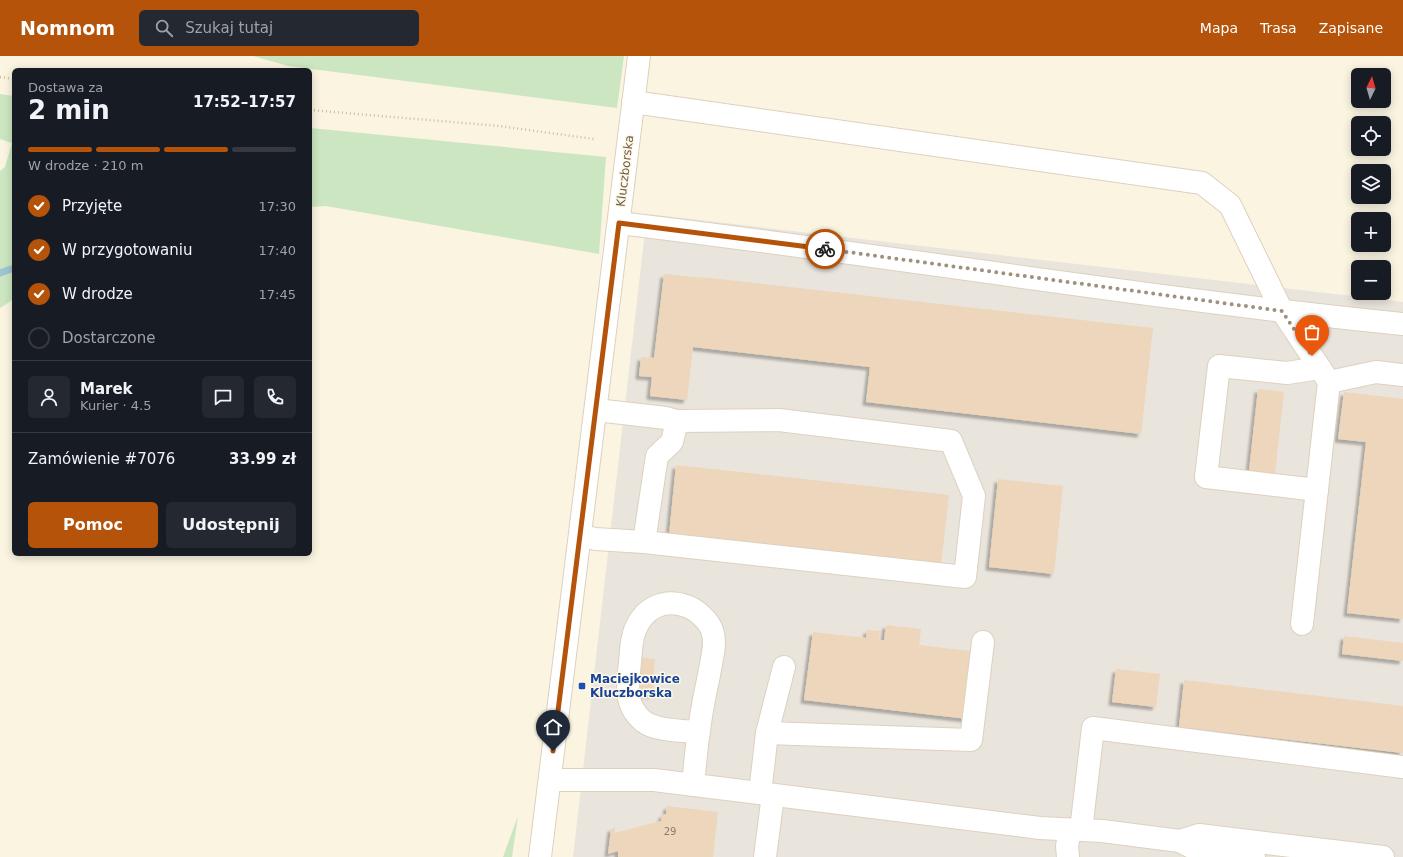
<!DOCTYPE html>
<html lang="pl">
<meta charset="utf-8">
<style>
:root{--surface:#171b24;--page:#242831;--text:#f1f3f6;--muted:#9ea1a6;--line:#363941;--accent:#b45309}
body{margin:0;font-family:"DejaVu Sans",sans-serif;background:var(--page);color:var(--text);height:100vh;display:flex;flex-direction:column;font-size:15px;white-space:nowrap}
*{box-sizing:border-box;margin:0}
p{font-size:13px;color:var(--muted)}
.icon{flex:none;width:22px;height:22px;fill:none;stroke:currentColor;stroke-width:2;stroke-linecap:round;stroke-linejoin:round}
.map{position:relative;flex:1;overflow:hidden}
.side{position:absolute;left:12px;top:12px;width:300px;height:488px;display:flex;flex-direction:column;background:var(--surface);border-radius:6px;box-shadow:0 2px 10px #0003}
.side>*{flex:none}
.needle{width:26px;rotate:5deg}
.controls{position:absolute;left:1351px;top:12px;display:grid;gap:8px}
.controls a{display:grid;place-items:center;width:40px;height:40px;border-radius:6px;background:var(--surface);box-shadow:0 2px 10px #0003;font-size:20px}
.pin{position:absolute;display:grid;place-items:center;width:34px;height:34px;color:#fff;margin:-41px -17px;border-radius:50% 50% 50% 0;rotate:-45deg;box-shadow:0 0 4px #0007}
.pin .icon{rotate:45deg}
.courier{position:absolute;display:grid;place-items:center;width:40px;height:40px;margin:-20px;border:3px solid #b45309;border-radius:50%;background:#fff;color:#222;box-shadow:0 1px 5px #0007}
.head em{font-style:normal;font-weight:800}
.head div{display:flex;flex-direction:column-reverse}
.head{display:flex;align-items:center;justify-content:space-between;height:68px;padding:0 16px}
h1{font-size:26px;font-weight:800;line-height:30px}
.bar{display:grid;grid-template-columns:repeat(4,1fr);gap:6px 4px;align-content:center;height:48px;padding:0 16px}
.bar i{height:5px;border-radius:3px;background:var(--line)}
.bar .current{background:var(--accent)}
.bar p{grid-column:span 4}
.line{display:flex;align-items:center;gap:10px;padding:0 16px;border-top:1px solid var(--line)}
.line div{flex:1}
.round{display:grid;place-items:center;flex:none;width:42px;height:42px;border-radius:6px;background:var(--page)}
ol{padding:0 16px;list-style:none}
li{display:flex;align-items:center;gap:12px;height:44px}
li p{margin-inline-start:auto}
li .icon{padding:4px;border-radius:50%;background:var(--accent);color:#fff;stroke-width:4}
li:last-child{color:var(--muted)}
li i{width:22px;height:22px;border:2px solid var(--line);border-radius:50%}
.primary-button{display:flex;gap:8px;margin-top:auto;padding:8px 16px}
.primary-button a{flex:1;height:46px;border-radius:6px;background:var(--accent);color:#fff;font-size:16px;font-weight:800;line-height:46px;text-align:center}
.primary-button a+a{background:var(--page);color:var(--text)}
header{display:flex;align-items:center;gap:24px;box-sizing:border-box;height:56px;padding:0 20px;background:var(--accent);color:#fff}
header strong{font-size:19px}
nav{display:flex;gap:22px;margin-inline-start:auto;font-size:14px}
.search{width:280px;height:36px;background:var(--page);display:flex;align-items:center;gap:10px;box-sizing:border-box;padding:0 14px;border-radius:6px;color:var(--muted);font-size:15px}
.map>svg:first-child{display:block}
.industrial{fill:#e9e4dc}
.green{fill:#cbe6c1}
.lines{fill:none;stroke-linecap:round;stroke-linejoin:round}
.stream{stroke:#9fc4d3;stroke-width:7}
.building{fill:#edd6bb;filter:url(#shadow)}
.minor-casing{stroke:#ddd1be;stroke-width:24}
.path{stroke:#d2b99f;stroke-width:2.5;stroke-dasharray:1 3;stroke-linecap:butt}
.minor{stroke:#fff;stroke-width:22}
.done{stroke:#a0917f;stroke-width:4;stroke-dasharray:0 7.2}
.route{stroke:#b45309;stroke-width:5}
.transit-dot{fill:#1a4fb4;stroke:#fef8e7;stroke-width:1.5}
.labels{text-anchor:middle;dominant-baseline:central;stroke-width:3;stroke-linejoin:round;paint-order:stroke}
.number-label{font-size:10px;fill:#8e7a66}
.street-label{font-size:12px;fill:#6f5c4a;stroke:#fef8e7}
.transit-label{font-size:12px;font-weight:bold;fill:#164399;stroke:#fef8e7;text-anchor:start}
</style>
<header>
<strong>Nomnom</strong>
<div class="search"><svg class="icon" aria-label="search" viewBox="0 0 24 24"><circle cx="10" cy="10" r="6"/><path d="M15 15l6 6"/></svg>Szukaj tutaj</div>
<nav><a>Mapa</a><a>Trasa</a><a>Zapisane</a></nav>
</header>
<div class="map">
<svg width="1403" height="801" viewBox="0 0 1403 801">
<defs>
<filter id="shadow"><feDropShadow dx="-3.5" dy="3.5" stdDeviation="1" flood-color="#0004"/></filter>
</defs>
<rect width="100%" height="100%" fill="#faf4e1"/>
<path class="industrial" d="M 647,158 L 1403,246 L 1403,801 L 573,801 Z"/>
<g class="green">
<path d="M 253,0 L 624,0 L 617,52 L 288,10 Z"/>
<path d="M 0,38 L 14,40 L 14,243 L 0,252 L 0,115 L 5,111 L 12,87 L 0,83 Z"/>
<path d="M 310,72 L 606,101 L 599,198 L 326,150 L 310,151 Z"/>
<path d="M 518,760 L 512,801 L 503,801 Z"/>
</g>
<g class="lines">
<path class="stream" d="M 0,217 L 14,212"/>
</g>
<g class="building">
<path d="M 664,218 L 701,222 L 701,221 L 1153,272 L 1141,378 L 866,346 L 870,311 L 693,291 L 687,344 L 650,340 L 652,321 L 639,320 L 641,301 L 654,302 Z"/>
<path d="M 1258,333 L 1284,336 L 1275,418 L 1249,415 Z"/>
<path d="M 1344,336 L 1403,343 L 1403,563 L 1347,557 L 1366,386 L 1338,383 Z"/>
<path d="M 676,409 L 949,439 L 941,509 L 669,479 Z"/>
<path d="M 998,423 L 1063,430 L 1054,518 L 989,511 Z"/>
<path d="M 886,569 L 921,573 L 919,589 L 977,596 L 968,663 L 804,644 L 813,576 L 866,582 L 867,574 L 880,575 L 879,584 L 884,584 Z"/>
<path d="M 1344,580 L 1403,587 L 1403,605 L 1342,598 Z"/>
<path d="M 629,600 L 655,603 L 652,639 L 625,637 Z"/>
<path d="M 1116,613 L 1160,618 L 1156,651 L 1112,646 Z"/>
<path d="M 1184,624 L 1403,650 L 1403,697 L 1179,671 Z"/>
<path d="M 667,750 L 718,756 L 713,801 L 618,801 L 618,795 L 608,798 L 611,773 L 615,771 L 615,777 L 661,765 L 662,759 L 666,758 Z"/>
</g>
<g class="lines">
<g class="minor-casing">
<g id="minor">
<path d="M 633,46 L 1202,127 L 1230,149 L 1282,255 L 1329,326 L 1302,568"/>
<path d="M 619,167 C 881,198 1141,242 1403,268"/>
<path d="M 1329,326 L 1376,316 L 1403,319"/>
<path d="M 1317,434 L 1206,421 L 1219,310 L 1287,317 L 1320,312"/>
<path d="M 580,480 L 596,483 L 644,486 L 965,521 L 974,440 L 951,385 L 779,364 L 677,365 L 666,362 L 596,354"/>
<path d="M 644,486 L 657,400 L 672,386 L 677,365"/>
<path d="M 784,611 L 767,677 L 971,684 L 983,586"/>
<path d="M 550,724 L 654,724 L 1040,772 L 1102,775 L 1180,785 L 1199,795 L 1254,801"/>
<path d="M 693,729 C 695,711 696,693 699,675 C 701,656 705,638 709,619 C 711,605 717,588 712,574 C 708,564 696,553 686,550 C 664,542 644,552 635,574 C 631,584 631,596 630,606 C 628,629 623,648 643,665 C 655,675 683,675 698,676"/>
<path d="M 760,737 L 767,677"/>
<path d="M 1081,774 L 1093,672 L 1403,711"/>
<path d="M 1180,785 L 1199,779 L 1383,801"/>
<path d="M 540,801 L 639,0"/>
<path d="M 765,801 L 773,739"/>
<path d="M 1068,801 L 1067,790 L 1070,774"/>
</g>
</g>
<g class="path">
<path d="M 0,21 L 14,23"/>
<path d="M 310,54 L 499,70 L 594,83"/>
</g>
<use href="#minor" class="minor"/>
</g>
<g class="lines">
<path class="done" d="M 825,193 L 1282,255 L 1312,300"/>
<path class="route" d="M 553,695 L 619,167 L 825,193"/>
</g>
<rect class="transit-dot" x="578" y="626" width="8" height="8" rx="2"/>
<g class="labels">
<g class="number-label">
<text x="670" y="775">29</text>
</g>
<g class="street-label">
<text transform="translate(625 115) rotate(-83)">Kluczborska</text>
</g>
<g class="transit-label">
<text x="590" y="623">Maciejkowice<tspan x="590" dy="14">Kluczborska</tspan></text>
</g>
</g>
</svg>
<div class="controls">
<a><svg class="needle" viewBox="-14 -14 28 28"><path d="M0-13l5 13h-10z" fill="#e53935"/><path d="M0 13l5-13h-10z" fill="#9ea1a6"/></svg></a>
<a><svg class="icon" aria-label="locate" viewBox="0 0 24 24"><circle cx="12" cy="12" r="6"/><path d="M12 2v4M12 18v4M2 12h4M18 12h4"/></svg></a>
<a><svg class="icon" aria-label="layers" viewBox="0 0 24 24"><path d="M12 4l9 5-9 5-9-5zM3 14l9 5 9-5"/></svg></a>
<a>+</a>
<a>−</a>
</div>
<div class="pin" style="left:1312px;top:300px;background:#ea580c"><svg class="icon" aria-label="bag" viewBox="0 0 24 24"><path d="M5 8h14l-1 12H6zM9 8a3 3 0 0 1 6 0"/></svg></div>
<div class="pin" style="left:553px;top:695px;background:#1f2937"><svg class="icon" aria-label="home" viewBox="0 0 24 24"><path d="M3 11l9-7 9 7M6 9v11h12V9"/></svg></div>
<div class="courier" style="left:825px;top:193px"><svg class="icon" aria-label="bike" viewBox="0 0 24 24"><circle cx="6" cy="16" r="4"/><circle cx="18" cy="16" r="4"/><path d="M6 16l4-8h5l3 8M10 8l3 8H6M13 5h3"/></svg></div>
<section class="side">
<div class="head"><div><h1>2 min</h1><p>Dostawa za</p></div><em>17:52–17:57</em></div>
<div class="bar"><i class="current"></i><i class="current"></i><i class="current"></i><i></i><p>W drodze · 210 m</p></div>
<ol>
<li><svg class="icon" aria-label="check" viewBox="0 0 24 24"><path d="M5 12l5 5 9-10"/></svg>Przyjęte<p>17:30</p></li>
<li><svg class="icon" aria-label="check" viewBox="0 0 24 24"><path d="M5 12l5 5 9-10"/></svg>W przygotowaniu<p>17:40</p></li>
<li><svg class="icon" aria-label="check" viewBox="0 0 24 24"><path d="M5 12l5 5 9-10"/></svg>W drodze<p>17:45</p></li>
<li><i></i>Dostarczone</li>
</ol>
<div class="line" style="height:72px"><a class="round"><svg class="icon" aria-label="person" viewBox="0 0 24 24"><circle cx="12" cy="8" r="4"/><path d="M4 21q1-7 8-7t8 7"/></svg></a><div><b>Marek</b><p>Kurier · 4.5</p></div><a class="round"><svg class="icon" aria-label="chat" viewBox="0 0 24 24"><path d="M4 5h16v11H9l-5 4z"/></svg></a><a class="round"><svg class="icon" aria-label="phone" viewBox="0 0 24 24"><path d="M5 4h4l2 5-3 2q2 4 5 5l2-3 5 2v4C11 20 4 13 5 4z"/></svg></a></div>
<div class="line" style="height:52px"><div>Zamówienie #7076</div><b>33.99 zł</b></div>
<div class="primary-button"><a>Pomoc</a><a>Udostępnij</a></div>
</section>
</div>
